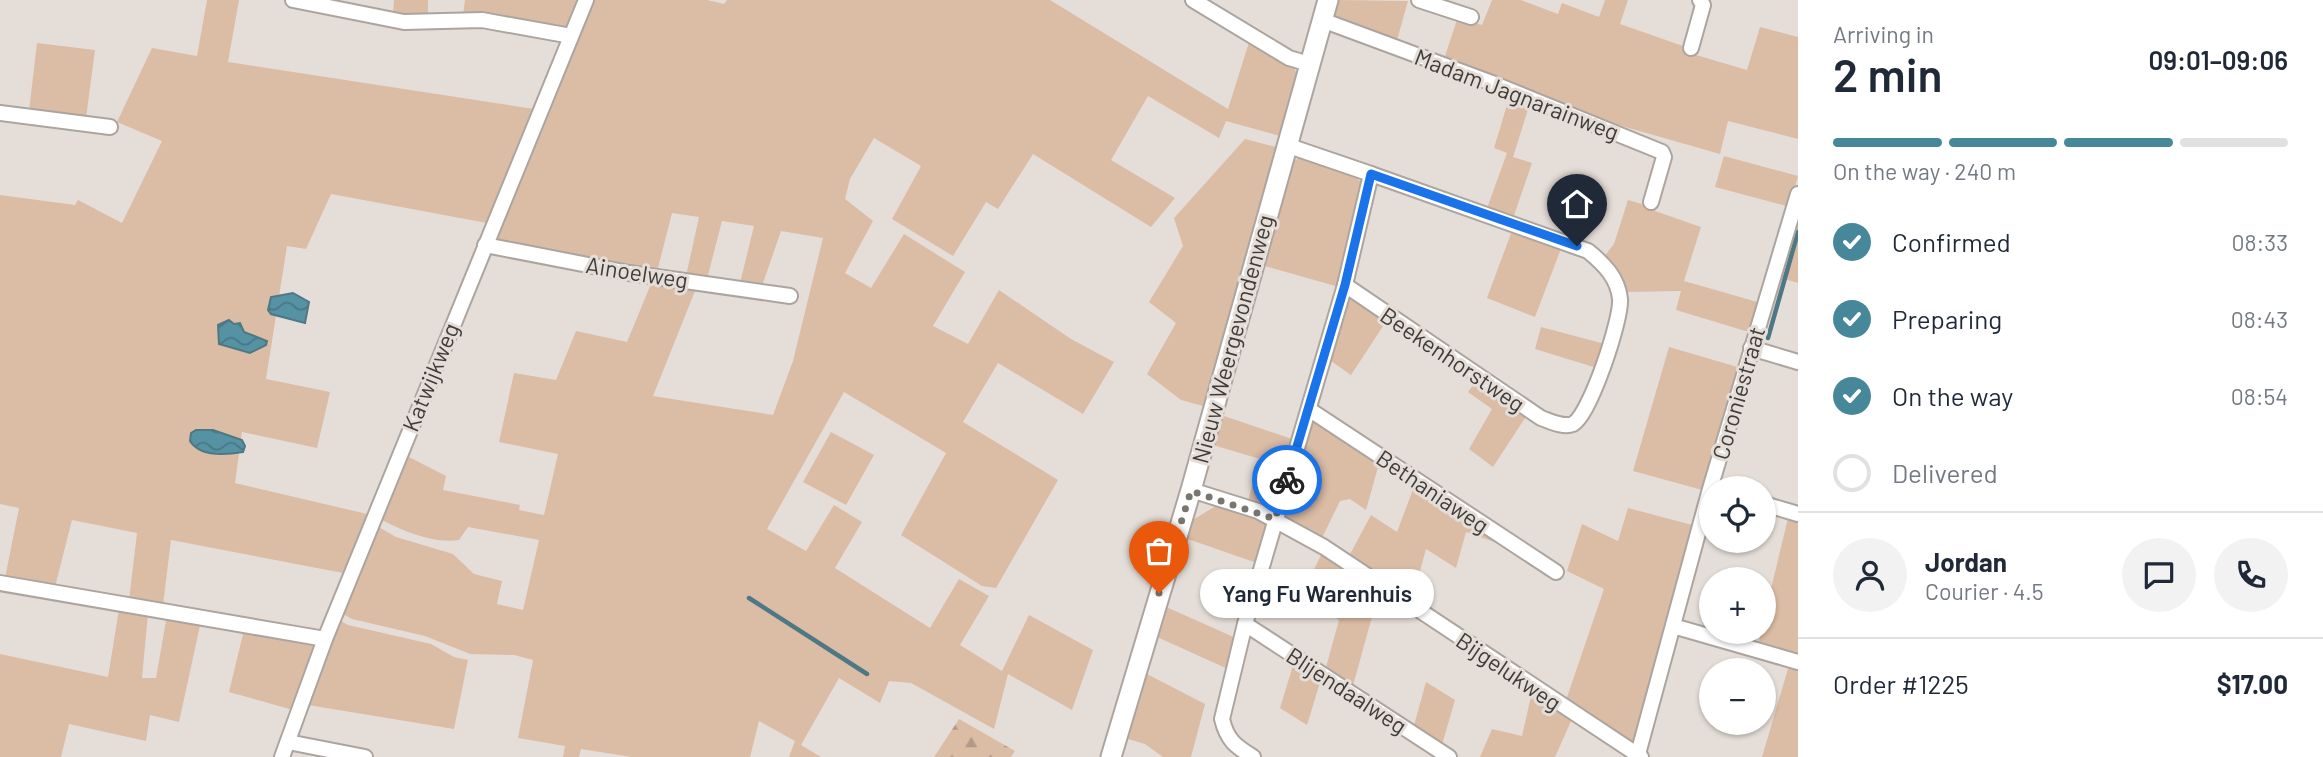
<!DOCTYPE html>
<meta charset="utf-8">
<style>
:root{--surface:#fff;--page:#f2f2f3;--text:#1f2937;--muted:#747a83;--line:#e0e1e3;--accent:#47879a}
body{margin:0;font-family:Barlow,sans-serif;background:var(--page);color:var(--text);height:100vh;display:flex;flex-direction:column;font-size:26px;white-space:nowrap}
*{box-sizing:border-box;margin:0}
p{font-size:23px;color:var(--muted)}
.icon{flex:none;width:38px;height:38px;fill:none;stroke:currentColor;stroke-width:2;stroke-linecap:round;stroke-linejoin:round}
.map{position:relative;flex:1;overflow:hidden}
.details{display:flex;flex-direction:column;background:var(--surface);width:525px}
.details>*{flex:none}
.tools{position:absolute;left:1699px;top:476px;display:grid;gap:14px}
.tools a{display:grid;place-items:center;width:77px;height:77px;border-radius:50%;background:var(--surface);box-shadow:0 2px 5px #0004;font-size:35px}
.pin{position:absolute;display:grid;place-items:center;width:60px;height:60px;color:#fff;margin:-72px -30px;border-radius:50% 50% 50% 0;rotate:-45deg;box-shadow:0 0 7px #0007}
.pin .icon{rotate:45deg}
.courier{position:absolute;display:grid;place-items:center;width:70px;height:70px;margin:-35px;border:5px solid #1a73e8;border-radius:50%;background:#fff;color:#222;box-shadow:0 2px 9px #0007}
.bubble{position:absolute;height:49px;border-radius:24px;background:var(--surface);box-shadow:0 2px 5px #0004;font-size:23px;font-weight:600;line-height:49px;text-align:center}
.overview em{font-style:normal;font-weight:600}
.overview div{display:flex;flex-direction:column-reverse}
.overview{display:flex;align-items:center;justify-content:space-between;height:119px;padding:0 35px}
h1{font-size:46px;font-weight:600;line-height:52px}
.bar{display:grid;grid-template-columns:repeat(4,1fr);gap:10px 7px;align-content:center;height:84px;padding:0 35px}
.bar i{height:9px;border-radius:5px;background:var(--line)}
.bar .active{background:var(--accent)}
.bar p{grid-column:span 4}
.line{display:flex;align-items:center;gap:18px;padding:0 35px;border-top:2px solid var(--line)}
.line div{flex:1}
.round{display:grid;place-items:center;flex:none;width:74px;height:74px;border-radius:37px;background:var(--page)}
ol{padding:0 35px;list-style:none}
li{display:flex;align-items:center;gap:21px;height:77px}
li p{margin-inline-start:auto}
li .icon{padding:7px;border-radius:50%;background:var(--accent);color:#fff;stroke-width:4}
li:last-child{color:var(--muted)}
li i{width:38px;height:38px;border:4px solid var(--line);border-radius:50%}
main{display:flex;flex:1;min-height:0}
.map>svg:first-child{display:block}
.grass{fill:#dbbca5}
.forest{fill:url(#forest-firs)}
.water{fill:url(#water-waves);stroke:#4e7884;stroke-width:2}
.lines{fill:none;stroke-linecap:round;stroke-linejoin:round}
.stream{stroke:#4e7884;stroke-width:4.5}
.street-casing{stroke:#aca59f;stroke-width:18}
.secondary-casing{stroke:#aca59f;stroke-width:23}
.street{stroke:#fff;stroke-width:14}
.secondary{stroke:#fff;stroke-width:19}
.done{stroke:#797571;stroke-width:7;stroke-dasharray:0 12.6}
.route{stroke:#1a73e8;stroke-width:9}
.labels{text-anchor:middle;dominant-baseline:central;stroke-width:6;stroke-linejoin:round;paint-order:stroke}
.street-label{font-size:23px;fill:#3f3c3a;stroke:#e5ded8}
</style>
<main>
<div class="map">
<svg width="1798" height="757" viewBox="0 0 1798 757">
<defs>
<pattern id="forest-firs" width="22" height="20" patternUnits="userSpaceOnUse" patternTransform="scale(1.75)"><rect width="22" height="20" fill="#dbbca5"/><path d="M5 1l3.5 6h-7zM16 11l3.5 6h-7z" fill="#b39a87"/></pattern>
<pattern id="water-waves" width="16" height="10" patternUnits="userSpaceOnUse" patternTransform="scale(1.75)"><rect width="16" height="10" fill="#5592a4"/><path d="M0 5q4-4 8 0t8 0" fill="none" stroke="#487887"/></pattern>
</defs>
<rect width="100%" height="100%" fill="#e5ded8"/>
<g class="grass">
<path d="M 207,0 L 239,0 L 228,62 L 534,109 L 487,223 L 331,194 L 306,249 L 287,246 L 266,379 L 330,392 L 317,448 L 242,432 L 235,483 L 367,514 L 343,573 L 171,540 L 163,605 L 129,600 L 137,533 L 72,520 L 55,587 L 5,578 L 19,508 L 0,504 L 0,195 L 75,205 L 78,200 L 122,223 L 162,141 L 117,122 L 152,48 L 197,56 Z"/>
<path d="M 394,0 L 428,0 L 428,17 L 393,14 Z"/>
<path d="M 465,0 L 579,0 L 569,25 L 561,28 L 463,15 Z"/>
<path d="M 591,0 L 707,0 L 724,4 L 727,0 L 1050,0 L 1228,109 L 1250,39 L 1295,69 L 1297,77 L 1280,136 L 1226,121 L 1219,138 L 1148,96 L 1111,160 L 1175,198 L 1151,227 L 1033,154 L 998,209 L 986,202 L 953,256 L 892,219 L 921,166 L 874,138 L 850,179 L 845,199 L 873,221 L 845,273 L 871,288 L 904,234 L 965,272 L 933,326 L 968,344 L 999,290 L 1071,339 L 1114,362 L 1083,414 L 998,363 L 963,422 L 1058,480 L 996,588 L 982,586 L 901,535 L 946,453 L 844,392 L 767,529 L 806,551 L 834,505 L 862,522 L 835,568 L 930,628 L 959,579 L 989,596 L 960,645 L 1002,671 L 1029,615 L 1093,650 L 1072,710 L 1008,674 L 994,729 L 911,683 L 889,681 L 880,703 L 839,678 L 801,745 L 821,757 L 789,757 L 795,741 L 759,721 L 750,757 L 632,757 L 581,749 L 579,757 L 563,757 L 565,746 L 518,738 L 533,660 L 514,655 L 470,654 L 425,636 L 352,619 L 343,614 L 377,526 L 396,537 L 453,554 L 474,574 L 502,581 L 497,604 L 523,610 L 539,540 L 468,527 L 459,540 C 433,544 403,531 380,519 L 405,455 L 446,476 L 443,490 L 520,505 L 519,510 L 544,515 L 558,454 L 499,442 L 514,373 L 556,380 L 576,331 L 627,342 L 653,279 L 697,286 L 653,396 L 773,415 L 793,361 L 823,238 L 781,231 L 762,286 L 740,283 L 754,226 L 722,221 L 707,279 L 686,276 L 699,217 L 672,213 L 657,272 L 497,241 Z"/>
<path d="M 1337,0 L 1408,1 L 1397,40 L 1332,16 Z"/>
<path d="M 1492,0 L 1521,0 L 1558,14 L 1562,3 L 1599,17 L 1605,0 L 1628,0 L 1620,24 L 1683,46 L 1686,52 L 1747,70 L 1760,27 L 1798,37 L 1798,139 L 1728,121 L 1720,154 L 1594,118 L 1444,59 L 1458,17 L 1482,25 Z"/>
<path d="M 37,43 L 95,50 L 86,118 L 29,111 Z"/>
<path d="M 1510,95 L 1530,103 L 1513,157 L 1532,163 L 1512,221 L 1486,211 L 1507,153 L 1494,148 Z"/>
<path d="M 1245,139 L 1276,147 L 1203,406 L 1181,400 L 1147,374 L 1176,323 L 1149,302 L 1183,246 L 1174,218 Z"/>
<path d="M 1724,156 L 1798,176 L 1790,207 L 1715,187 Z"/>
<path d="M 1301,157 L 1354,175 L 1362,183 L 1339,287 L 1261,265 L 1290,163 Z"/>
<path d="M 1628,200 L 1656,208 L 1655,211 L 1701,227 L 1684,281 L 1761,303 L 1752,333 L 1676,310 L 1681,291 L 1622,292 L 1603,258 L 1614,244 Z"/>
<path d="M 1798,218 L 1798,283 L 1777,277 Z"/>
<path d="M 1513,228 L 1562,246 L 1535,317 L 1487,298 Z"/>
<path d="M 1350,296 L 1387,320 L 1351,375 L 1328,359 L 1347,298 Z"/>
<path d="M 1541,327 L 1605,344 L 1597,368 L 1535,349 Z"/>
<path d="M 1669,347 L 1741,368 L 1706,491 L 1633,471 Z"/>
<path d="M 1476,381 L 1527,415 L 1493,467 L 1469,449 L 1492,409 L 1468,392 Z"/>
<path d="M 1221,415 L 1295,440 L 1276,498 L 1268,508 L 1247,504 L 1260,459 L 1213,445 Z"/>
<path d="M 1314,420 L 1380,460 L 1366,510 L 1350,499 L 1340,501 L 1321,540 L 1282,516 Z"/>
<path d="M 831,432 L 874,455 L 846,505 L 803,482 Z"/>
<path d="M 1415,484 L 1492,535 L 1500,544 L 1466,532 L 1456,568 L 1426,549 L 1412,600 L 1348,558 L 1371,515 L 1397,532 Z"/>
<path d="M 1219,504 L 1265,521 L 1267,528 L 1257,563 L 1185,538 L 1191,521 Z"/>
<path d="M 1628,508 L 1696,526 L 1635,743 L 1631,744 L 1565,703 L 1604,589 L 1567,571 L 1582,524 L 1618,541 Z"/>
<path d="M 1789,514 L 1798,517 L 1798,657 L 1758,645 L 1761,632 L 1764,632 L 1764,618 Z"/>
<path d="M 1323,551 L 1380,588 L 1352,689 L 1325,671 L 1339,620 L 1301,596 Z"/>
<path d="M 1164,606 L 1238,639 L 1230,670 L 1155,636 Z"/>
<path d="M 119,609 L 148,614 L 142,678 L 156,678 L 167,615 L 201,621 L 179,722 L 150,715 L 146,741 L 69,724 L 61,757 L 0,757 L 0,654 L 108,677 Z"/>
<path d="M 339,620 L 348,625 L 431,644 L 454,657 L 468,660 L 454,729 L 308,705 Z"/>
<path d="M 244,630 L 316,643 L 293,710 L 229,692 Z"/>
<path d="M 1295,659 L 1322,676 L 1307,725 L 1280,708 Z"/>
<path d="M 1790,662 L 1798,664 L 1798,757 L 1762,757 Z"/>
<path d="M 1145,673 L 1205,704 L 1191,757 L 1163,757 L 1145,744 L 1128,739 Z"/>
<path d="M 1426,682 L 1455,700 L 1441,748 L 1413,729 Z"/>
<path d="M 1532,692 L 1572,719 L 1555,757 L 1480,757 L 1492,729 L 1522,736 Z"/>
</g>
<path class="forest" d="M 959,719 L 1015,751 L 1011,757 L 934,757 Z"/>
<g class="water">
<path d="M 293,293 L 309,302 L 305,323 L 271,314 L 268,310 L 271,297 Z"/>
<path d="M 229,320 L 234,324 L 240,323 L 244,332 L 267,341 L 266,345 L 250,353 L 219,344 L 218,325 Z"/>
<path d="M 196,430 L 213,430 L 242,440 L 245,446 L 243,452 C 226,455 200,457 190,441 L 191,433 Z"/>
</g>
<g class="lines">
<g class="stream">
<path d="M 1768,338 L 1798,232"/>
<path d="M 749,598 L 867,674"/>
</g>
<g class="street-casing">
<g id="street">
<path d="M 293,0 L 404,22 L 482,20 L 571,36"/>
<path d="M 1193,0 L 1289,58 L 1309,64"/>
<path d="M 1419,0 L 1471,17"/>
<path d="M 1322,20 L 1492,83 L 1662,152 L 1664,157 L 1651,202"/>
<path d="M 1691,48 L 1703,5 L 1700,0"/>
<path d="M 0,113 L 110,127"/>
<path d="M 485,245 L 629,273 L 790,296"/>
<path d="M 1345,285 L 1541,418 C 1550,421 1563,428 1573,424 C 1590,415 1622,318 1620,299 C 1618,278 1604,264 1588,251 L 1371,174"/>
<path d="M 1751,348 L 1798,362"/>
<path d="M 1310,410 L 1556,572"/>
<path d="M 1191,490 L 1258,511 L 1324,547 L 1641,757"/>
<path d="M 1764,504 L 1798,514"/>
<path d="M 0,583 L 325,639"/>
<path d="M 1245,624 L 1449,757"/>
<path d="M 1673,626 L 1798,662"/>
<path d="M 288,742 L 365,757"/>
<path d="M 1638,754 L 1710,489 L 1798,194"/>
<path d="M 282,757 L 325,639 L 586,0"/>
<path d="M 1253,757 C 1235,746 1227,740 1222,719 L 1245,624 L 1345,285 L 1371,174 L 1286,145"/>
</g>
</g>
<g class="secondary-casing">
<path id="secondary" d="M 1111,757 L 1191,490 L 1328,0"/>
</g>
<use href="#street" class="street"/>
<use href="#secondary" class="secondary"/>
</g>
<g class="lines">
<path class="done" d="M 1159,593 L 1191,491 L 1275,519 L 1287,480"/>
<path class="route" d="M 1287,480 L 1345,285 L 1371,174 L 1577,246"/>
</g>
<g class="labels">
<g class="street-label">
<text transform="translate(1517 94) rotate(21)">Madam Jagnarainweg</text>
<text transform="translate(637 272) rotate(9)">Ainoelweg</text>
<text transform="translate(1232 339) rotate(-75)">Nieuw Weergevondenweg</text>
<text transform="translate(1453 359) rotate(34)">Beekenhorstweg</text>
<text transform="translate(430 377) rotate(-68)">Katwijkweg</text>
<text transform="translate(1738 393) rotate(-74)">Coroniestraat</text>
<text transform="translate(1433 491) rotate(34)">Bethaniaweg</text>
<text transform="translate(1509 671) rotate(34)">Bijgelukweg</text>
<text transform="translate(1347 690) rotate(33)">Blijendaalweg</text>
</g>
</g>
</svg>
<div class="tools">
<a><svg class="icon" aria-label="locate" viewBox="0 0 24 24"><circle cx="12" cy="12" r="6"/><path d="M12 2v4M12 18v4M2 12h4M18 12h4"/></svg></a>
<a>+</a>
<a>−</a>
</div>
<div class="pin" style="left:1159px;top:593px;background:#ea580c"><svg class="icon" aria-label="bag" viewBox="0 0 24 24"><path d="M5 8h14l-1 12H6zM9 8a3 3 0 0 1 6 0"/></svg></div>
<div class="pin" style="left:1577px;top:246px;background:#1f2937"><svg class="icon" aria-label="home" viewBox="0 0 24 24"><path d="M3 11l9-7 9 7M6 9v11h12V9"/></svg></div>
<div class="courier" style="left:1287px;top:480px"><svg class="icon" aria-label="bike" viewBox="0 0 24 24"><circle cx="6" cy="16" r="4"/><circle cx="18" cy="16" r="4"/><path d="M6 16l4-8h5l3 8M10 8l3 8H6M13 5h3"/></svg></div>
<div class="bubble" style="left:1200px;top:569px;width:234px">Yang Fu Warenhuis</div>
</div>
<section class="details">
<div class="overview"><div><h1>2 min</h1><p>Arriving in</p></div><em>09:01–09:06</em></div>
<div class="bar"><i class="active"></i><i class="active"></i><i class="active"></i><i></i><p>On the way · 240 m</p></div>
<ol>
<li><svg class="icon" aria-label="check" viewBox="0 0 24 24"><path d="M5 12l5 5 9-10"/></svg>Confirmed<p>08:33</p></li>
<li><svg class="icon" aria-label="check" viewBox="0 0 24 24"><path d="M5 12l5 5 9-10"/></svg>Preparing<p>08:43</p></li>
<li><svg class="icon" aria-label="check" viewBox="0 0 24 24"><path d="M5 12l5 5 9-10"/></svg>On the way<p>08:54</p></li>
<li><i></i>Delivered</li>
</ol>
<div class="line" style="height:126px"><a class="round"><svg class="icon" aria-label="person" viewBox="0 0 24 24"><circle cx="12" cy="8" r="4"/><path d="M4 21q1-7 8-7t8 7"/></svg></a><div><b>Jordan</b><p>Courier · 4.5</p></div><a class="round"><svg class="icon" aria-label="chat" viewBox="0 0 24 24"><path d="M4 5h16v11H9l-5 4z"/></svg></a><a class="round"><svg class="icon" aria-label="phone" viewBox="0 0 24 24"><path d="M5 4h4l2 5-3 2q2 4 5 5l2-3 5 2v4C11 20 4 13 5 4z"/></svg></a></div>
<div class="line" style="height:91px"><div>Order #1225</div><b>$17.00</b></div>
</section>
</main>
